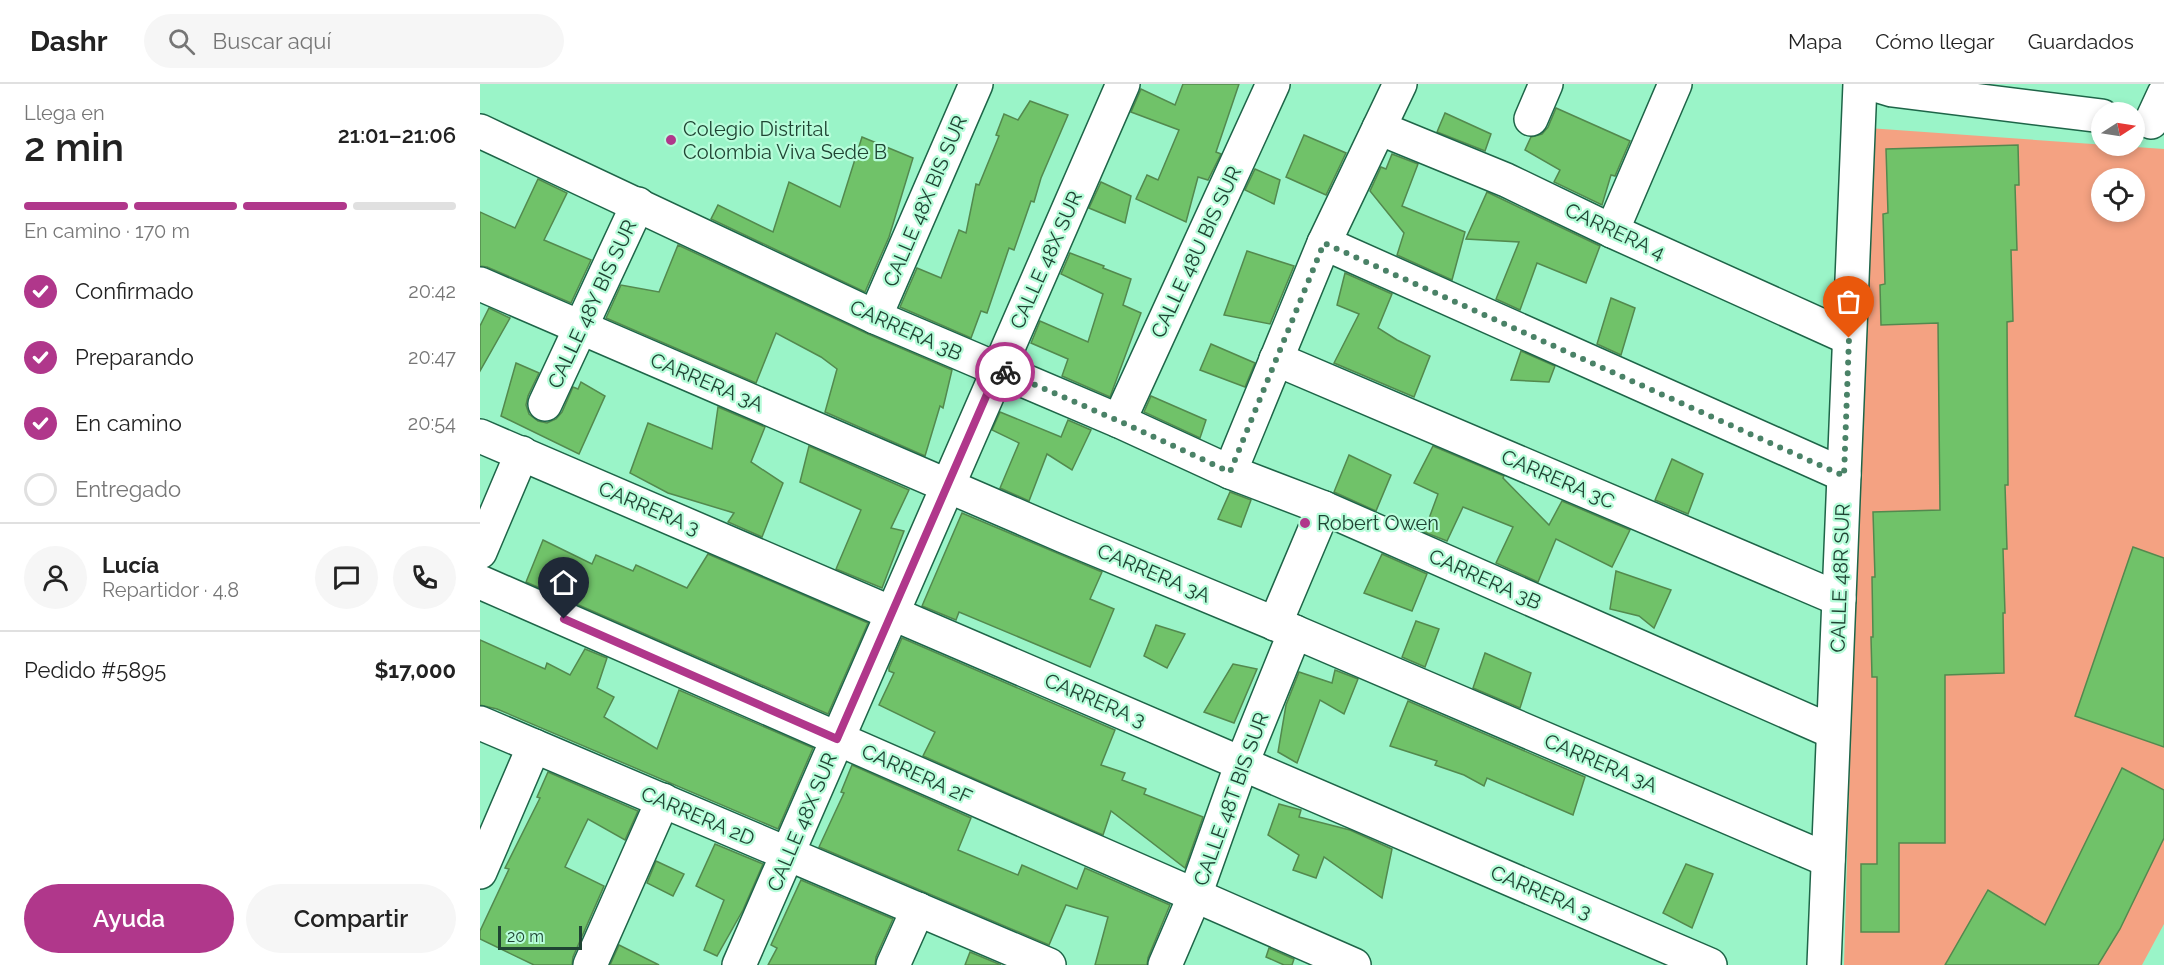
<!DOCTYPE html>
<html lang="es">
<meta charset="utf-8">
<style>
:root{--surface:#fff;--page:#f6f6f6;--text:#222;--muted:#767676;--line:#e0e0e0;--accent:#b0378b}
body{margin:0;font-family:Raleway,sans-serif;background:var(--page);color:var(--text);height:100vh;display:flex;flex-direction:column;font-size:22px;white-space:nowrap}
*{box-sizing:border-box;margin:0}
p{font-size:20px;color:var(--muted)}
.icon{flex:none;width:33px;height:33px;fill:none;stroke:currentColor;stroke-width:2;stroke-linecap:round;stroke-linejoin:round}
.map{position:relative;flex:1;overflow:hidden}
.side{display:flex;flex-direction:column;background:var(--surface);width:480px}
.side>*{flex:none}
.needle{width:39px;rotate:78deg}
.fabs{position:absolute;left:1611px;top:18px;display:grid;gap:12px}
.fabs a{display:grid;place-items:center;width:54px;height:54px;border-radius:50%;background:var(--surface);box-shadow:0 3px 9px #0003;font-size:30px}
.scale{position:absolute;left:18px;bottom:15px;width:84px;box-sizing:border-box;padding-left:6px;border:3px solid #1f4433;border-top:0;font-size:16px;line-height:21px;white-space:nowrap;color:#1f4433;-webkit-text-stroke:4px #b7fdda;paint-order:stroke}
.pin{position:absolute;display:grid;place-items:center;width:51px;height:51px;color:#fff;margin:-62px -26px;border-radius:50% 50% 50% 0;rotate:-45deg;box-shadow:0 0 6px #0007}
.pin .icon{rotate:45deg}
.courier{position:absolute;display:grid;place-items:center;width:60px;height:60px;margin:-30px;border:4px solid #b0378b;border-radius:50%;background:#fff;color:#222;box-shadow:0 2px 8px #0007}
.headline em{font-style:normal;font-weight:600}
.headline div{display:flex;flex-direction:column-reverse}
.headline{display:flex;align-items:center;justify-content:space-between;height:102px;padding:0 24px}
h1{font-size:39px;font-weight:600;line-height:45px}
.bar{display:grid;grid-template-columns:repeat(4,1fr);gap:9px 6px;align-content:center;height:72px;padding:0 24px}
.bar i{height:8px;border-radius:4px;background:var(--line)}
.bar .selected{background:var(--accent)}
.bar p{grid-column:span 4}
.line{display:flex;align-items:center;gap:15px;padding:0 24px;border-top:2px solid var(--line)}
.line div{flex:1}
.round{display:grid;place-items:center;flex:none;width:63px;height:63px;border-radius:32px;background:var(--page)}
ol{padding:0 24px;list-style:none}
li{display:flex;align-items:center;gap:18px;height:66px}
li p{margin-inline-start:auto}
li .icon{padding:6px;border-radius:50%;background:var(--accent);color:#fff;stroke-width:4}
li:last-child{color:var(--muted)}
li i{width:33px;height:33px;border:3px solid var(--line);border-radius:50%}
.primary-button{display:flex;gap:12px;margin-top:auto;padding:12px 24px}
.primary-button a{flex:1;height:69px;border-radius:36px;background:var(--accent);color:#fff;font-size:24px;font-weight:600;line-height:69px;text-align:center}
.primary-button a+a{background:var(--page);color:var(--text)}
header{display:flex;align-items:center;gap:36px;box-sizing:border-box;height:84px;padding:0 30px;background:var(--surface);border-bottom:2px solid var(--line)}
header strong{font-size:28px}
nav{display:flex;gap:33px;margin-inline-start:auto;font-size:21px}
.search{width:420px;height:54px;background:var(--page);display:flex;align-items:center;gap:15px;box-sizing:border-box;padding:0 21px;border-radius:33px;color:var(--muted);font-size:22px}
main{display:flex;flex:1;min-height:0}
.map>svg:first-child{display:block}
.green{fill:#f4a282;fill-rule:evenodd}
.building{fill:#70c269;stroke:#53894e;stroke-width:1.5}
.lines{fill:none;stroke-linecap:round;stroke-linejoin:round}
.minor-casing{stroke:#1e6548;stroke-width:36}
.minor{stroke:#fff;stroke-width:33}
.done{stroke:#4a8267;stroke-width:6;stroke-dasharray:0 10.8}
.route{stroke:#b0378b;stroke-width:8}
.poi-dot{fill:#b0378b;stroke:#b7fdda;stroke-width:2}
.labels{text-anchor:middle;dominant-baseline:central;stroke-width:4.5;stroke-linejoin:round;paint-order:stroke}
.poi-label{font-size:20px;fill:#1f4433;stroke:#b7fdda;text-anchor:start}
.street-label{font-size:20px;fill:#1f4433;stroke:#b7fdda}
</style>
<header>
<strong>Dashr</strong>
<div class="search"><svg class="icon" aria-label="search" viewBox="0 0 24 24"><circle cx="10" cy="10" r="6"/><path d="M15 15l6 6"/></svg>Buscar aquí</div>
<nav><a>Mapa</a><a>Cómo llegar</a><a>Guardados</a></nav>
</header>
<main>
<section class="side">
<div class="headline"><div><h1>2 min</h1><p>Llega en</p></div><em>21:01–21:06</em></div>
<div class="bar"><i class="selected"></i><i class="selected"></i><i class="selected"></i><i></i><p>En camino · 170 m</p></div>
<ol>
<li><svg class="icon" aria-label="check" viewBox="0 0 24 24"><path d="M5 12l5 5 9-10"/></svg>Confirmado<p>20:42</p></li>
<li><svg class="icon" aria-label="check" viewBox="0 0 24 24"><path d="M5 12l5 5 9-10"/></svg>Preparando<p>20:47</p></li>
<li><svg class="icon" aria-label="check" viewBox="0 0 24 24"><path d="M5 12l5 5 9-10"/></svg>En camino<p>20:54</p></li>
<li><i></i>Entregado</li>
</ol>
<div class="line" style="height:108px"><a class="round"><svg class="icon" aria-label="person" viewBox="0 0 24 24"><circle cx="12" cy="8" r="4"/><path d="M4 21q1-7 8-7t8 7"/></svg></a><div><b>Lucía</b><p>Repartidor · 4.8</p></div><a class="round"><svg class="icon" aria-label="chat" viewBox="0 0 24 24"><path d="M4 5h16v11H9l-5 4z"/></svg></a><a class="round"><svg class="icon" aria-label="phone" viewBox="0 0 24 24"><path d="M5 4h4l2 5-3 2q2 4 5 5l2-3 5 2v4C11 20 4 13 5 4z"/></svg></a></div>
<div class="line" style="height:78px"><div>Pedido #5895</div><b>$17,000</b></div>
<div class="primary-button"><a>Ayuda</a><a>Compartir</a></div>
</section>
<div class="map">
<svg width="1684" height="881" viewBox="0 0 1684 881">
<rect width="100%" height="100%" fill="#9af4c8"/>
<path class="green" d="M 1388,44 L 1684,65 L 1684,840 L 1662,881 L 1364,881 ZM 1622,94 L 1654,94 L 1654,128 L 1622,128 Z"/>
<g class="building">
<path d="M 703,0 L 759,0 L 736,68 L 741,70 L 728,96 L 718,93 L 706,138 L 656,115 L 667,91 L 678,96 L 699,46 L 651,28 L 661,5 L 695,21 Z"/>
<path d="M 550,17 L 588,31 L 561,94 L 554,118 L 551,117 L 534,166 L 529,164 L 507,229 L 501,227 L 491,254 L 420,223 L 437,184 L 461,194 L 479,146 L 486,149 L 496,100 L 499,101 L 519,52 L 516,51 L 524,30 L 538,36 Z"/>
<path d="M 1076,24 L 1150,57 L 1135,92 L 1131,91 L 1122,121 L 1074,98 L 1080,86 L 1045,66 L 1051,53 L 1062,50 L 1068,43 Z"/>
<path d="M 965,29 L 1011,50 L 1005,67 L 957,48 Z"/>
<path d="M 824,51 L 866,69 L 846,111 L 806,93 Z"/>
<path d="M 382,53 L 433,74 L 409,153 L 385,208 L 231,135 L 238,121 L 293,148 L 309,98 L 360,123 Z"/>
<path d="M 1538,61 L 1539,101 L 1535,101 L 1537,166 L 1531,166 L 1533,237 L 1527,238 L 1528,401 L 1525,401 L 1527,465 L 1523,465 L 1525,529 L 1523,529 L 1524,589 L 1465,591 L 1465,759 L 1419,759 L 1419,848 L 1381,848 L 1381,780 L 1397,780 L 1397,593 L 1392,593 L 1391,553 L 1393,553 L 1392,493 L 1395,493 L 1393,428 L 1460,426 L 1458,239 L 1401,241 L 1400,201 L 1405,200 L 1403,130 L 1408,129 L 1406,65 Z"/>
<path d="M 912,70 L 938,80 L 922,122 L 985,148 L 972,196 L 917,171 L 924,149 L 890,107 L 901,83 L 906,85 Z"/>
<path d="M 775,85 L 800,96 L 794,120 L 765,106 Z"/>
<path d="M 58,95 L 87,109 L 64,156 L 111,176 L 91,219 L 7,183 L 0,182 L 0,128 L 35,144 Z"/>
<path d="M 621,98 L 651,112 L 645,139 L 609,124 Z"/>
<path d="M 1007,108 L 1120,162 L 1106,199 L 1057,179 L 1040,226 L 1016,215 L 1039,158 L 986,155 Z"/>
<path d="M 198,161 L 388,250 L 472,286 L 463,324 L 460,322 L 445,372 L 345,328 L 357,285 L 341,273 L 296,249 L 276,299 L 126,234 L 141,201 L 179,208 Z"/>
<path d="M 767,167 L 814,182 L 790,240 L 744,231 Z"/>
<path d="M 590,169 L 624,182 L 623,184 L 651,195 L 643,221 L 661,229 L 630,313 L 582,292 L 588,275 L 551,259 L 560,237 L 608,258 L 623,210 L 581,190 Z"/>
<path d="M 865,189 L 912,210 L 898,244 L 917,256 L 950,272 L 934,313 L 854,279 L 879,230 L 857,221 Z"/>
<path d="M 1131,214 L 1155,224 L 1141,271 L 1117,260 Z"/>
<path d="M 9,224 L 30,234 L 0,287 L 0,242 Z"/>
<path d="M 731,260 L 775,279 L 765,303 L 720,286 Z"/>
<path d="M 1041,267 L 1075,282 L 1069,298 L 1031,296 Z"/>
<path d="M 36,279 L 59,289 L 48,312 L 46,321 L 49,330 L 58,337 L 67,339 L 76,335 L 82,328 L 93,303 L 98,305 L 101,298 L 125,312 L 99,370 L 21,332 Z"/>
<path d="M 671,312 L 726,336 L 720,354 L 664,328 Z"/>
<path d="M 238,323 L 285,343 L 271,378 L 303,399 L 282,453 L 248,438 L 254,429 L 188,409 L 150,389 L 168,339 L 232,365 Z"/>
<path d="M 520,328 L 581,353 L 588,336 L 611,346 L 592,386 L 567,370 L 549,417 L 520,404 L 539,359 L 512,346 Z"/>
<path d="M 329,362 L 429,406 L 411,444 L 424,447 L 402,504 L 356,485 L 381,426 L 320,398 Z"/>
<path d="M 953,362 L 1024,392 L 1023,394 L 1069,441 L 1082,417 L 1150,446 L 1132,483 L 1076,455 L 1058,498 L 1016,479 L 1033,443 L 983,423 L 967,457 L 944,448 L 958,410 L 934,399 Z"/>
<path d="M 869,371 L 911,391 L 896,427 L 854,408 Z"/>
<path d="M 1192,375 L 1223,390 L 1208,430 L 1175,416 Z"/>
<path d="M 750,408 L 771,416 L 761,443 L 738,435 Z"/>
<path d="M 482,429 L 622,488 L 610,515 L 634,525 L 610,583 L 479,528 L 476,536 L 442,522 Z"/>
<path d="M 63,456 L 112,480 L 116,471 L 153,487 L 156,481 L 207,504 L 228,470 L 388,539 L 348,630 L 46,498 Z"/>
<path d="M 1653,463 L 1684,474 L 1684,663 L 1595,632 Z"/>
<path d="M 902,470 L 947,490 L 932,527 L 884,509 Z"/>
<path d="M 1136,487 L 1191,506 L 1174,544 L 1159,532 L 1130,525 Z"/>
<path d="M 936,537 L 959,545 L 945,583 L 922,573 Z"/>
<path d="M 676,541 L 705,550 L 687,584 L 664,572 Z"/>
<path d="M 422,554 L 635,646 L 621,681 L 645,689 L 642,696 L 666,705 L 664,710 L 723,733 L 705,784 L 631,727 L 623,751 L 443,672 L 455,648 L 399,621 L 414,589 L 409,587 L 409,584 Z"/>
<path d="M 0,556 L 65,585 L 67,579 L 90,591 L 105,565 L 127,574 L 117,604 L 134,613 L 124,633 L 177,665 L 199,606 L 333,664 L 298,745 L 17,625 L 0,621 Z"/>
<path d="M 1005,569 L 1051,589 L 1040,624 L 993,604 Z"/>
<path d="M 753,580 L 777,585 L 754,639 L 724,628 Z"/>
<path d="M 855,586 L 878,595 L 864,630 L 840,616 L 817,679 L 798,668 L 806,621 L 819,588 L 852,599 Z"/>
<path d="M 928,617 L 1105,693 L 1093,731 L 1007,694 L 1004,702 L 984,691 L 955,681 L 957,677 L 910,662 Z"/>
<path d="M 372,681 L 491,734 L 478,766 L 538,791 L 542,781 L 597,805 L 605,784 L 690,821 L 668,874 L 667,881 L 615,881 L 628,833 L 586,821 L 569,861 L 339,763 L 364,709 L 361,708 Z"/>
<path d="M 1642,684 L 1684,706 L 1684,754 L 1640,845 L 1618,881 L 1465,881 L 1508,806 L 1565,841 Z"/>
<path d="M 68,688 L 158,727 L 145,756 L 108,735 L 85,783 L 124,802 L 93,873 L 92,881 L 54,881 L 0,855 L 0,847 L 29,785 L 25,784 L 60,714 L 57,713 Z"/>
<path d="M 799,720 L 821,726 L 819,733 L 870,746 L 912,765 L 902,814 L 844,773 L 836,794 L 813,786 L 819,771 L 788,751 Z"/>
<path d="M 235,760 L 283,780 L 263,826 L 237,872 L 224,866 L 244,816 L 216,802 Z"/>
<path d="M 176,777 L 204,790 L 193,812 L 167,799 Z"/>
<path d="M 1206,780 L 1233,790 L 1212,844 L 1183,829 Z"/>
<path d="M 321,796 L 413,835 L 396,873 L 395,881 L 288,881 L 297,864 L 291,861 Z"/>
<path d="M 139,861 L 179,881 L 130,881 Z"/>
<path d="M 789,864 L 814,875 L 812,881 L 804,881 L 786,873 Z"/>
<path d="M 490,868 L 521,881 L 485,881 Z"/>
</g>
<g class="lines">
<g class="minor-casing">
<g id="minor">
<path d="M 1392,0 L 1412,6 L 1622,32"/>
<path d="M 1051,35 L 1066,0"/>
<path d="M 1671,38 L 1684,10"/>
<path d="M 899,44 L 1026,96 L 1132,147 L 1369,254"/>
<path d="M 0,47 L 395,233 L 639,337 L 750,388 L 844,424 L 1353,648"/>
<path d="M 1132,147 L 1195,0"/>
<path d="M 844,159 L 1364,391"/>
<path d="M 0,200 L 584,452 L 815,548 L 1348,776"/>
<path d="M 395,233 L 496,0"/>
<path d="M 796,275 L 1359,515"/>
<path d="M 65,320 L 158,120"/>
<path d="M 639,337 L 793,0"/>
<path d="M 0,352 L 1230,881"/>
<path d="M 750,388 L 844,159 L 920,0"/>
<path d="M 0,468 L 42,369"/>
<path d="M 0,498 L 874,881"/>
<path d="M 795,540 L 844,424"/>
<path d="M 0,639 L 569,881"/>
<path d="M 0,788 L 54,662"/>
<path d="M 110,881 L 183,716"/>
<path d="M 259,881 L 643,0"/>
<path d="M 413,881 L 438,825"/>
<path d="M 685,881 L 715,811 L 762,679 L 815,548"/>
<path d="M 1344,881 L 1380,0"/>
</g>
</g>
<use href="#minor" class="minor"/>
</g>
<g class="lines">
<path class="done" d="M 525,288 L 639,337 L 750,388 L 844,159 L 1364,392 L 1369,254"/>
<path class="route" d="M 84,535 L 357,655 L 518,285 L 525,288"/>
</g>
<g class="poi-dot">
<circle cx="191" cy="56" r="6"/>
<circle cx="825" cy="439" r="6"/>
</g>
<g class="labels">
<g class="poi-label">
<text x="203" y="45">Colegio Distrital<tspan x="203" dy="23">Colombia Viva Sede B</tspan></text>
<text x="837" y="439">Robert Owen</text>
</g>
<g class="street-label">
<text transform="translate(445 117) rotate(-67)">CALLE 48X BIS SUR</text>
<text transform="translate(1135 147) rotate(25)">CARRERA 4</text>
<text transform="translate(716 168) rotate(-65)">CALLE 48U BIS SUR</text>
<text transform="translate(566 176) rotate(-66)">CALLE 48X SUR</text>
<text transform="translate(112 220) rotate(-65)">CALLE 48Y BIS SUR</text>
<text transform="translate(426 246) rotate(24)">CARRERA 3B</text>
<text transform="translate(227 298) rotate(23)">CARRERA 3A</text>
<text transform="translate(1078 395) rotate(23)">CARRERA 3C</text>
<text transform="translate(169 424) rotate(23)">CARRERA 3</text>
<text transform="translate(674 489) rotate(23)">CARRERA 3A</text>
<text transform="translate(1360 494) rotate(-88)">CALLE 48R SUR</text>
<text transform="translate(1005 495) rotate(24)">CARRERA 3B</text>
<text transform="translate(615 616) rotate(23)">CARRERA 3</text>
<text transform="translate(1121 679) rotate(23)">CARRERA 3A</text>
<text transform="translate(437 690) rotate(24)">CARRERA 2F</text>
<text transform="translate(751 715) rotate(-70)">CALLE 48T BIS SUR</text>
<text transform="translate(218 732) rotate(23)">CARRERA 2D</text>
<text transform="translate(322 738) rotate(-67)">CALLE 48X SUR</text>
<text transform="translate(1061 808) rotate(23)">CARRERA 3</text>
</g>
</g>
</svg>
<div class="fabs">
<a><svg class="needle" viewBox="-14 -14 28 28"><path d="M0-13l5 13h-10z" fill="#e53935"/><path d="M0 13l5-13h-10z" fill="#767676"/></svg></a>
<a><svg class="icon" aria-label="locate" viewBox="0 0 24 24"><circle cx="12" cy="12" r="6"/><path d="M12 2v4M12 18v4M2 12h4M18 12h4"/></svg></a>
</div>
<div class="scale">20 m</div>
<div class="pin" style="left:1369px;top:254px;background:#ea580c"><svg class="icon" aria-label="bag" viewBox="0 0 24 24"><path d="M5 8h14l-1 12H6zM9 8a3 3 0 0 1 6 0"/></svg></div>
<div class="pin" style="left:84px;top:535px;background:#1f2937"><svg class="icon" aria-label="home" viewBox="0 0 24 24"><path d="M3 11l9-7 9 7M6 9v11h12V9"/></svg></div>
<div class="courier" style="left:525px;top:288px"><svg class="icon" aria-label="bike" viewBox="0 0 24 24"><circle cx="6" cy="16" r="4"/><circle cx="18" cy="16" r="4"/><path d="M6 16l4-8h5l3 8M10 8l3 8H6M13 5h3"/></svg></div>
</div>
</main>
